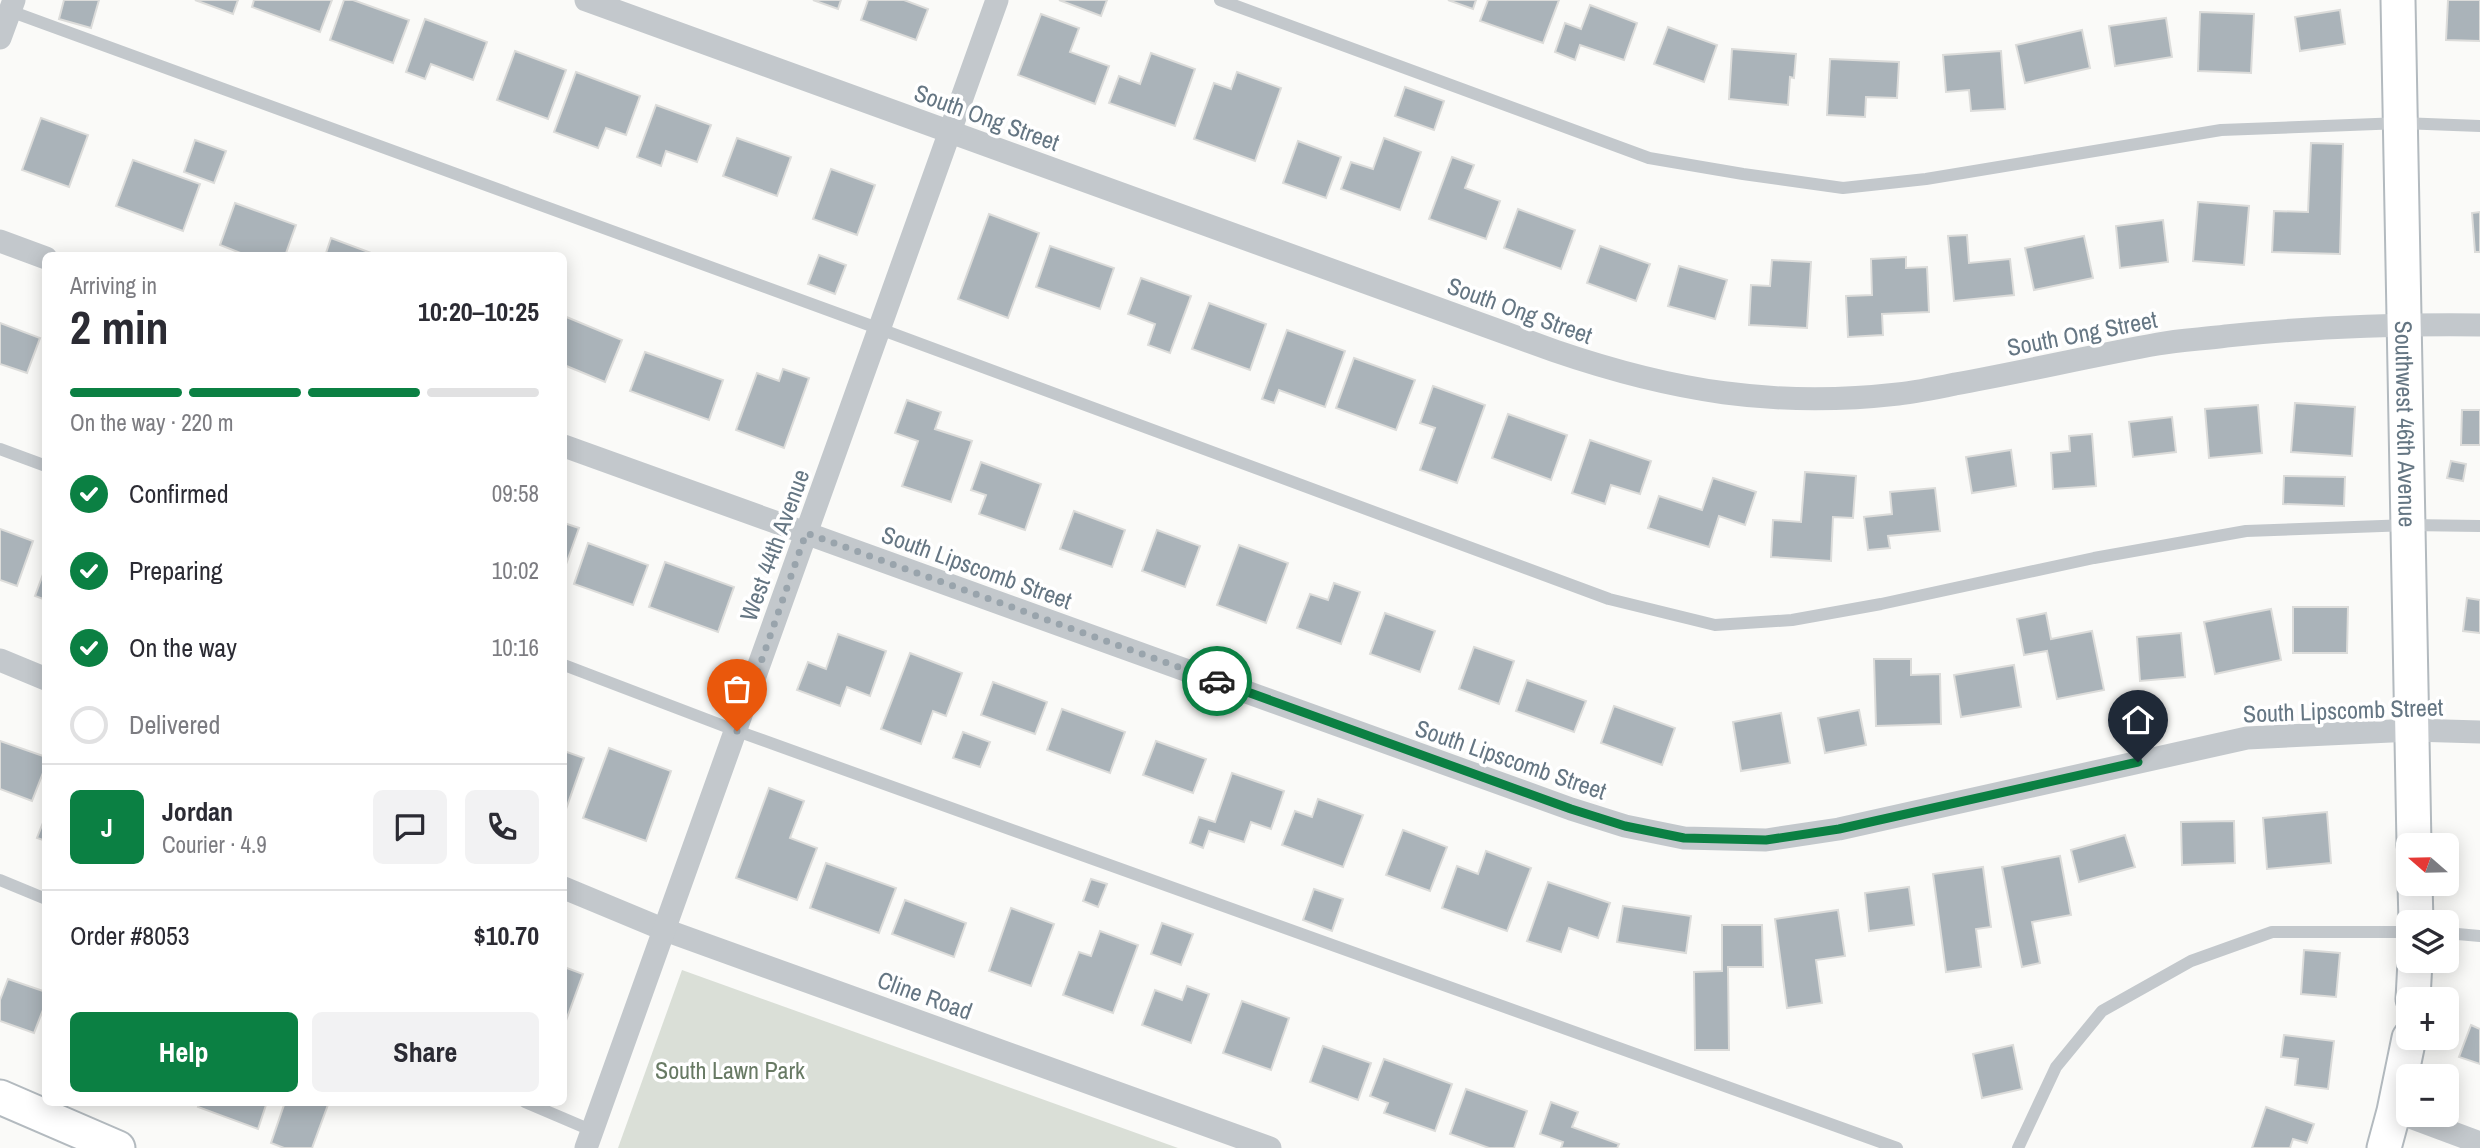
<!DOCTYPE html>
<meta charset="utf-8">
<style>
:root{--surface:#fff;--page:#f2f2f3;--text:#2b2b33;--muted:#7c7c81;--line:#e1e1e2;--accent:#0b8043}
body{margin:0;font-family:"Archivo Narrow",sans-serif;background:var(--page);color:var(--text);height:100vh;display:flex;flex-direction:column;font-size:26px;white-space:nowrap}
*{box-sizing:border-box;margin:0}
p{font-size:23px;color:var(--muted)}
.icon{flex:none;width:38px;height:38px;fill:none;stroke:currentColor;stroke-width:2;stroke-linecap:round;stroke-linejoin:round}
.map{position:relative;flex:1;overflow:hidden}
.drawer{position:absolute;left:42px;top:252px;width:525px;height:854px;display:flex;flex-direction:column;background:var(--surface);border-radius:10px;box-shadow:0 4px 18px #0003}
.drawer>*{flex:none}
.needle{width:46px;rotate:290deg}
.buttons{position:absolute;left:2396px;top:833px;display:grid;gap:14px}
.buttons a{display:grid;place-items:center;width:63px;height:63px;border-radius:10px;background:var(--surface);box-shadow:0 4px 18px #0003;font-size:35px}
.pin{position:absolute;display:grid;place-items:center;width:60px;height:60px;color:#fff;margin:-72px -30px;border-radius:50% 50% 50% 0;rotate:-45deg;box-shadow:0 0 7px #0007}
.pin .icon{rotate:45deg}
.courier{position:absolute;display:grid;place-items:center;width:70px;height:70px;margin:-35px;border:5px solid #0b8043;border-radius:50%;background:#fff;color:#222;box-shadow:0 2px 9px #0007}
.overview em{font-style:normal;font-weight:700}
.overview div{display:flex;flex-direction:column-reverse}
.overview{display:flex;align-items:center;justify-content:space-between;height:119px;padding:0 28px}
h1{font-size:46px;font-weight:700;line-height:52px}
.bar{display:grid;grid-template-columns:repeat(4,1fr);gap:10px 7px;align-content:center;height:84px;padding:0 28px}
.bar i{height:9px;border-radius:5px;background:var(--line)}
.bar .active{background:var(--accent)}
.bar p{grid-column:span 4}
.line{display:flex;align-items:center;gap:18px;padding:0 28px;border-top:2px solid var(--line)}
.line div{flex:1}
.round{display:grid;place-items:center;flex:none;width:74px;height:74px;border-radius:10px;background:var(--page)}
ol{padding:0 28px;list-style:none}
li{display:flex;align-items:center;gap:21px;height:77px}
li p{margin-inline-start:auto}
li .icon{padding:7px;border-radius:50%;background:var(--accent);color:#fff;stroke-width:4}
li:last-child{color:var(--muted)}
li i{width:38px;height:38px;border:4px solid var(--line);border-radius:50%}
.action{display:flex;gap:14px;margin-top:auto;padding:14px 28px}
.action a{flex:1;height:80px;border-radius:10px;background:var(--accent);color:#fff;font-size:28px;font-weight:700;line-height:80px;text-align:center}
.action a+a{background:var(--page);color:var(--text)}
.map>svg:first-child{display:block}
.green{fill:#dadfd7}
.building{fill:#aab3b9;stroke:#dcdcda;stroke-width:2}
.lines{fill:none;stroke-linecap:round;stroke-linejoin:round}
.secondary-casing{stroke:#b3babf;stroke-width:37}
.lane{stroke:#c3c8cc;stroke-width:12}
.street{stroke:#c3c8cc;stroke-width:23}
.secondary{stroke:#fff;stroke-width:33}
.done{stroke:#99a4ac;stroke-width:7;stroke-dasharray:0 12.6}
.route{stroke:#0b8043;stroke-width:9}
.labels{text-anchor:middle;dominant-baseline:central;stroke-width:7;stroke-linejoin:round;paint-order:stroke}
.street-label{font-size:24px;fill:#657683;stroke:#fff}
.park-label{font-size:24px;fill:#687a64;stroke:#fff}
</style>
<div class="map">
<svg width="2480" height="1148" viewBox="0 0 2480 1148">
<rect width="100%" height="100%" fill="#fafaf8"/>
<path class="green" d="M 682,970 L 1178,1148 L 618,1148 Z"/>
<g class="building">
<path d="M 64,0 L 99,0 L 91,28 L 59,19 Z"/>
<path d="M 195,0 L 238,0 L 233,14 Z"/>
<path d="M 254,0 L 332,0 L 320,32 L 252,7 Z"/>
<path d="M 344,0 L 353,0 L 409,20 L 393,63 L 330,40 Z"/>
<path d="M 813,0 L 841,0 L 838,9 Z"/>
<path d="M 868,0 L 904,0 L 928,9 L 916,40 L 861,20 Z"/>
<path d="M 1059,0 L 1107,0 L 1101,16 Z"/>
<path d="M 1448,0 L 1476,0 L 1473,9 Z"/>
<path d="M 1488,0 L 1559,0 L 1543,43 L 1480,21 Z"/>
<path d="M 2448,0 L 2480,0 L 2480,41 L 2446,40 Z"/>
<path d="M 1590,5 L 1637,23 L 1624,60 L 1580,45 L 1575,60 L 1555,52 L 1565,23 L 1581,29 Z"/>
<path d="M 2340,10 L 2345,44 L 2300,51 L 2295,17 Z"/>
<path d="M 2200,12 L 2254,14 L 2251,73 L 2198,71 Z"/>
<path d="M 1041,14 L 1079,28 L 1070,52 L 1109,66 L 1095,104 L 1018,75 Z"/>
<path d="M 2166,18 L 2172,57 L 2115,66 L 2109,26 Z"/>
<path d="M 425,19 L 487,42 L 473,80 L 431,64 L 425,79 L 406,72 Z"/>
<path d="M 1668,27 L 1717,45 L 1704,82 L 1654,64 Z"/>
<path d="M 2082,30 L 2090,68 L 2025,83 L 2016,45 Z"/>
<path d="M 1732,49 L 1796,54 L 1794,78 L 1790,77 L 1788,105 L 1729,99 Z"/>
<path d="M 515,51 L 566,70 L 548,119 L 497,100 Z"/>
<path d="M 2001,51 L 2005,109 L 1971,111 L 1969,90 L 1946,92 L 1943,55 Z"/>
<path d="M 1151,53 L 1195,69 L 1175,126 L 1109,103 L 1119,76 L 1140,84 Z"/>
<path d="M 1830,59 L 1899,62 L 1897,98 L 1866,97 L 1865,117 L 1827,115 Z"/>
<path d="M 576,72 L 640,96 L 626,135 L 606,128 L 598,148 L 554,132 Z"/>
<path d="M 1237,72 L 1281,88 L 1255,161 L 1194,139 L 1214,83 L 1231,89 Z"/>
<path d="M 1405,87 L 1444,101 L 1434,130 L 1395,116 Z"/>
<path d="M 656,105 L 711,125 L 697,162 L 666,151 L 661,166 L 637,157 Z"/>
<path d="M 41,118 L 88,135 L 69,187 L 22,170 Z"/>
<path d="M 737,138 L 791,157 L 777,196 L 723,176 Z"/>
<path d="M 1384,138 L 1421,152 L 1400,210 L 1341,189 L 1351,162 L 1373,169 Z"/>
<path d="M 195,140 L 226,151 L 214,183 L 184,172 Z"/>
<path d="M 1298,141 L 1341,157 L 1326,198 L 1283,183 Z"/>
<path d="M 2311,143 L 2343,144 L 2340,254 L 2272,252 L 2274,211 L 2308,212 Z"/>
<path d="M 1452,157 L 1474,165 L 1465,188 L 1500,201 L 1486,239 L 1429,219 Z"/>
<path d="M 133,160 L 200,184 L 183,231 L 116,206 Z"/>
<path d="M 831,169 L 875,185 L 857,235 L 813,219 Z"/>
<path d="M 2198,202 L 2249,206 L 2244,265 L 2193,261 Z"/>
<path d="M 235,203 L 296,225 L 285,256 L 248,256 L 220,245 Z"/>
<path d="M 1518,209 L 1575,230 L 1561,269 L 1504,248 Z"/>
<path d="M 2480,212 L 2480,252 L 2475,252 L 2472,213 Z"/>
<path d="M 989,214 L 1039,233 L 1008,318 L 958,299 Z"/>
<path d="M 2163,220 L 2168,262 L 2120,268 L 2116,226 Z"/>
<path d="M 1967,235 L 1969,263 L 2010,259 L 2014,295 L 1954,301 L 1948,236 Z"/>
<path d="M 2084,236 L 2093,278 L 2034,290 L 2025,248 Z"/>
<path d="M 331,238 L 379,256 L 325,256 Z"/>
<path d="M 1050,246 L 1114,268 L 1100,309 L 1036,287 Z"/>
<path d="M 1600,246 L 1650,264 L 1636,301 L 1587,283 Z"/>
<path d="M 819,255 L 846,265 L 835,294 L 808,284 Z"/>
<path d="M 1906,257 L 1906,268 L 1927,267 L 1929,312 L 1882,314 L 1883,335 L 1848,337 L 1846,296 L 1872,295 L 1871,259 Z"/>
<path d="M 1772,260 L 1811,262 L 1807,328 L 1749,325 L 1751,285 L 1770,286 Z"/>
<path d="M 1679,266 L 1727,280 L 1715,319 L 1668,306 Z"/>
<path d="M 1141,278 L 1191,296 L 1170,353 L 1148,345 L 1155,324 L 1128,314 Z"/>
<path d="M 1209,303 L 1266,324 L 1250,370 L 1192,349 Z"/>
<path d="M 564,316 L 622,340 L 605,382 L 564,365 Z"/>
<path d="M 0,323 L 40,338 L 27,373 L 0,364 Z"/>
<path d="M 1287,330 L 1345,351 L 1325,407 L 1279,390 L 1274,403 L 1262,399 Z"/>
<path d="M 645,352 L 723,380 L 709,420 L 630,391 Z"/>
<path d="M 1354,358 L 1415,380 L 1396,430 L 1336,408 Z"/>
<path d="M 783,369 L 809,378 L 784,448 L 736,430 L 757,373 L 779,381 Z"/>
<path d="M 1433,386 L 1485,405 L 1457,483 L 1420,470 L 1435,428 L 1420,423 Z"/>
<path d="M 907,400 L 941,412 L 935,429 L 972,441 L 951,502 L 902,486 L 918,441 L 895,433 Z"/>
<path d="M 2295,403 L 2355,407 L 2352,456 L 2291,452 Z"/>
<path d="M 2258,405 L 2262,453 L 2209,458 L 2205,409 Z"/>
<path d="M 2462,410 L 2480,410 L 2480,445 L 2461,445 Z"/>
<path d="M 1508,414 L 1567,435 L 1551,480 L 1492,458 Z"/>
<path d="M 2172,417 L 2176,452 L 2133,457 L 2129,422 Z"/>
<path d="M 2092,434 L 2096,486 L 2053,489 L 2051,453 L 2070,451 L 2069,436 Z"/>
<path d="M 1590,440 L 1651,461 L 1640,494 L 1611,485 L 1605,504 L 1572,493 Z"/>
<path d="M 2011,450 L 2016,486 L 1972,493 L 1966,457 Z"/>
<path d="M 2451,461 L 2466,464 L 2463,481 L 2447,478 Z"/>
<path d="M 981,462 L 1041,484 L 1025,530 L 979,514 L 986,495 L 971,490 Z"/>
<path d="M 1805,472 L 1856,476 L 1853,518 L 1833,517 L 1831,561 L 1771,557 L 1773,520 L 1801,522 Z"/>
<path d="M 2284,476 L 2345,477 L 2344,506 L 2283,504 Z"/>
<path d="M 1713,478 L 1756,492 L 1745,525 L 1719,516 L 1709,547 L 1648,528 L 1659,496 L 1702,510 Z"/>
<path d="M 1935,488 L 1940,531 L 1888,536 L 1890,548 L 1868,550 L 1864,517 L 1892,514 L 1890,492 Z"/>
<path d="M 1074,511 L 1125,530 L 1112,567 L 1060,549 Z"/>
<path d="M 564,523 L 579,528 L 564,570 Z"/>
<path d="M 0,529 L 33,541 L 17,586 L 0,580 Z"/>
<path d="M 1157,530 L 1200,546 L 1185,587 L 1142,571 Z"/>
<path d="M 588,543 L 648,565 L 633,605 L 574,584 Z"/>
<path d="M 1239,545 L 1288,563 L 1266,623 L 1217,605 Z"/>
<path d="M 665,562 L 734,587 L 718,632 L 649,607 Z"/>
<path d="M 46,566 L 46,600 L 35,596 Z"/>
<path d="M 1334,583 L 1360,592 L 1341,644 L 1297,628 L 1310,594 L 1328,600 Z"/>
<path d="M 2467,598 L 2480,600 L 2480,633 L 2463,631 Z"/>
<path d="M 2293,607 L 2348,607 L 2347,653 L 2293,653 Z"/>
<path d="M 2271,609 L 2281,660 L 2215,674 L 2204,622 Z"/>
<path d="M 1385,613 L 1435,631 L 1420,672 L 1370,654 Z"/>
<path d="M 2046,613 L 2051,639 L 2092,631 L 2104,690 L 2057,699 L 2047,651 L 2024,655 L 2017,619 Z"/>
<path d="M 2181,633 L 2185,677 L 2140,681 L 2137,637 Z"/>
<path d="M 838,634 L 886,651 L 870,696 L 847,687 L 840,706 L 797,690 L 808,662 L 826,669 Z"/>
<path d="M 1474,647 L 1514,661 L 1499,704 L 1459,689 Z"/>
<path d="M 910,653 L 962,673 L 946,716 L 933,711 L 921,744 L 881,729 Z"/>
<path d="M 1874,659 L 1911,659 L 1911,675 L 1940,674 L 1941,724 L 1876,726 Z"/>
<path d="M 2014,665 L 2021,707 L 1961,717 L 1954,675 Z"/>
<path d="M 1527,680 L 1586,701 L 1574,732 L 1516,711 Z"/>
<path d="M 993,682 L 1047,702 L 1035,734 L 981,715 Z"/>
<path d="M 1614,706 L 1675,728 L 1662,765 L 1601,743 Z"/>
<path d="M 1062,709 L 1125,732 L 1110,773 L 1047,750 Z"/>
<path d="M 1859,710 L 1866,745 L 1825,753 L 1818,718 Z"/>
<path d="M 1781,713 L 1790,763 L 1741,771 L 1733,722 Z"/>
<path d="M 963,732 L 990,742 L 980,767 L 953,758 Z"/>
<path d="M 0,741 L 46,757 L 46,765 L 32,801 L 0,789 Z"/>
<path d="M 1156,741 L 1206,759 L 1193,793 L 1143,775 Z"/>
<path d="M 609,748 L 671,771 L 646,841 L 583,818 Z"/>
<path d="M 564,751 L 584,758 L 566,809 L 564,808 Z"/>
<path d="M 1232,773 L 1284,791 L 1271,829 L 1251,822 L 1244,842 L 1209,831 L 1203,848 L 1190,843 L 1199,817 L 1215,822 Z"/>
<path d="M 769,788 L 804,801 L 790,838 L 817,848 L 797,900 L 736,878 Z"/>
<path d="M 1318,799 L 1363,815 L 1343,867 L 1282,845 L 1295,811 L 1312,817 Z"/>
<path d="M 2327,812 L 2331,863 L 2267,869 L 2263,818 Z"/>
<path d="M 46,815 L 46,841 L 37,838 Z"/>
<path d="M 2234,821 L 2235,863 L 2182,865 L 2181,822 Z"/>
<path d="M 1403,830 L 1447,847 L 1430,891 L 1386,875 Z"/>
<path d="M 2125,835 L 2135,867 L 2079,882 L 2071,850 Z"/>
<path d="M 1486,851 L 1531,868 L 1507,931 L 1442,908 L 1457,866 L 1478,874 Z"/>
<path d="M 2060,856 L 2071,915 L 2032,922 L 2040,963 L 2022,967 L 2002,867 Z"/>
<path d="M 826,863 L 896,888 L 879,933 L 810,908 Z"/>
<path d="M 1983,867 L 1991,927 L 1976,929 L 1981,967 L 1946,972 L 1933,874 Z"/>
<path d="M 1091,879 L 1107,884 L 1098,907 L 1083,901 Z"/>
<path d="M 1548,882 L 1610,903 L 1598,938 L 1569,928 L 1561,952 L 1527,941 Z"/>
<path d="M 1909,887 L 1914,925 L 1869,931 L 1865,893 Z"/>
<path d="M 1314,889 L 1343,899 L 1332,931 L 1303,920 Z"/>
<path d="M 905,900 L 966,923 L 954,957 L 892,934 Z"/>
<path d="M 1623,906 L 1691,916 L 1686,953 L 1617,942 Z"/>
<path d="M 1011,908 L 1054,924 L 1031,986 L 989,971 Z"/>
<path d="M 1838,910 L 1845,956 L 1816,960 L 1822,1003 L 1787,1008 L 1775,919 Z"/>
<path d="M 1162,923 L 1193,934 L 1181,965 L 1151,954 Z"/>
<path d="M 1722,925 L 1762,925 L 1763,967 L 1728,967 L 1729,1050 L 1695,1050 L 1694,972 L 1722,971 Z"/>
<path d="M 1100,931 L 1138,945 L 1113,1013 L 1063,995 L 1079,952 L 1091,956 Z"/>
<path d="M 2304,950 L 2340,953 L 2336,997 L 2301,994 Z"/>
<path d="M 564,967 L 583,974 L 564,1026 Z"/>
<path d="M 8,979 L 46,992 L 46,1002 L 34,1033 L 0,1021 L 0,1000 Z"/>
<path d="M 1187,986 L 1209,994 L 1191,1043 L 1142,1025 L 1155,990 L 1182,1000 Z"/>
<path d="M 1242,1001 L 1289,1018 L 1271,1070 L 1223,1053 Z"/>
<path d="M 2471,1025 L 2480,1029 L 2480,1064 L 2459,1057 Z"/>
<path d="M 2284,1035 L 2334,1041 L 2328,1089 L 2295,1085 L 2298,1059 L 2281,1057 Z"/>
<path d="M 2013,1045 L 2022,1089 L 1982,1098 L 1973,1054 Z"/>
<path d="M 1323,1046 L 1371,1063 L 1358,1100 L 1310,1082 Z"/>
<path d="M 1384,1059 L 1452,1084 L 1435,1131 L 1384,1113 L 1388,1103 L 1370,1096 Z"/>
<path d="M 1466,1089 L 1527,1111 L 1514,1148 L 1489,1148 L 1450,1134 Z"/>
<path d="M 200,1102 L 267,1102 L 258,1129 L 198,1107 Z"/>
<path d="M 285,1102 L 329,1102 L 312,1148 L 284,1148 L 271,1143 Z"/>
<path d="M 1551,1102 L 1578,1112 L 1572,1127 L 1619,1144 L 1617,1148 L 1561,1148 L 1563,1142 L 1540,1134 Z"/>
<path d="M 2266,1107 L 2314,1124 L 2307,1143 L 2293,1139 L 2290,1148 L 2252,1148 Z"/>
</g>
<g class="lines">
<g class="secondary-casing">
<g id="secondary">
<path id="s1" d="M 2398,0 L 2414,845"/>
<path d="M 2415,884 L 2416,922"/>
<path d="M 2413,999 L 2415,961"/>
<path d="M 0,1097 L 118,1148"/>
<path d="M 2384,1148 L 2394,1111 L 2409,1038"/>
</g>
</g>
<g class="lane">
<path d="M 1220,0 L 1649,158 L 1743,174 L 1843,188 L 1926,179 L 2221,130 L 2401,123 L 2480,126"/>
<path d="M 10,11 L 880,329 L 1609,599 L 1715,625 L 1792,620 L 1881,604 L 2094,558 L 2246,531 L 2409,525 L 2480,526"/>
<path d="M 0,449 L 46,466"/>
<path d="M 564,665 L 737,731 L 1897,1148"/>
<path d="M 0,880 L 46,899"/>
<path d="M 2446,933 L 2480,936"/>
<path d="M 525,1102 L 593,1131"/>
<path d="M 2018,1148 L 2056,1067 L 2102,1011 L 2191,961 L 2272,932 L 2408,932"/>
</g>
<g class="street">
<path d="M 586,0 L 1555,351 C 1672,391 1774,408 1898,394 C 1917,392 1936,388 1955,384 C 2023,372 2090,356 2158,344 C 2180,340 2204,339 2226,336 C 2311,327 2395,324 2480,325"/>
<path d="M 0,38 L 14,0"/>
<path d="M 0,241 L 46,258"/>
<path d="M 564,446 L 1571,809 L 1625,826 L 1684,838 L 1766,840 L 1839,829 L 2247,738 L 2412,730 L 2480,732"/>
<path d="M 0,660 L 46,679"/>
<path d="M 564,888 L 665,930 L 1270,1148"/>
<path d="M 2394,1111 L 2480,1143"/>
<path d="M 586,1148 L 997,0"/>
</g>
<use href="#secondary" class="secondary"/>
</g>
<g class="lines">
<path class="done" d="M 737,731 L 806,533 L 1217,681"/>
<path class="route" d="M 1217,681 L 1571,809 L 1625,826 L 1684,838 L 1766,840 L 1839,829 L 2138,762"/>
</g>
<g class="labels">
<g class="street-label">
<text transform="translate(987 117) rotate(20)">South Ong Street</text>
<text transform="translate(1520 310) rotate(20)">South Ong Street</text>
<text transform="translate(2082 333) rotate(-11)">South Ong Street</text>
<text stroke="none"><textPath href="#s1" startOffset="424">Southwest 46th Avenue</textPath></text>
<text transform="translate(774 545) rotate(-70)">West 44th Avenue</text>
<text transform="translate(977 567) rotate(20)">South Lipscomb Street</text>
<text transform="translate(2343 710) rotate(-2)">South Lipscomb Street</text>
<text transform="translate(1511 759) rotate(19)">South Lipscomb Street</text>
<text transform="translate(925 995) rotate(20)">Cline Road</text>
</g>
<g class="park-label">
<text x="730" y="1070">South Lawn Park</text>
</g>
</g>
</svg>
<div class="buttons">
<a><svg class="needle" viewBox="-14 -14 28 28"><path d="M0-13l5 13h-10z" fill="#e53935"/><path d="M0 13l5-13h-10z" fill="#7c7c81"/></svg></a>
<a><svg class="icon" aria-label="layers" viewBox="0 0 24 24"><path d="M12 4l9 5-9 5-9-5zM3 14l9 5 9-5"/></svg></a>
<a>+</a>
<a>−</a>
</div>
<div class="pin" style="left:737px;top:731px;background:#ea580c"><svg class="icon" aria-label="bag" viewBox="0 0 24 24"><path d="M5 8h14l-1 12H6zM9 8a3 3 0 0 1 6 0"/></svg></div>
<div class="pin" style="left:2138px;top:762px;background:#1f2937"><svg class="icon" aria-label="home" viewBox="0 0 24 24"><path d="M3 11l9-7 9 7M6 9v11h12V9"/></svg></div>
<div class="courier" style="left:1217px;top:681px"><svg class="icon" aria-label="car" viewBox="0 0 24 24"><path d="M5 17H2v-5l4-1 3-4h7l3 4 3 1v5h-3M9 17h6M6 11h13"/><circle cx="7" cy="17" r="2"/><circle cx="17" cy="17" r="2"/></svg></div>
<section class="drawer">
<div class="overview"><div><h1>2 min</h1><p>Arriving in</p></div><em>10:20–10:25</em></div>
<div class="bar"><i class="active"></i><i class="active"></i><i class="active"></i><i></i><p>On the way · 220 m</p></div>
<ol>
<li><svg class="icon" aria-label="check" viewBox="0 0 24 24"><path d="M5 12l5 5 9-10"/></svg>Confirmed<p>09:58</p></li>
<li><svg class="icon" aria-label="check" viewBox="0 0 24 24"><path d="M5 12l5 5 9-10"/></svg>Preparing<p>10:02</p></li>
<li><svg class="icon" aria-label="check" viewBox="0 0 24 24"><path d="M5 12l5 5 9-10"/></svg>On the way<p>10:16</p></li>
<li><i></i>Delivered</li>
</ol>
<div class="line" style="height:126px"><b class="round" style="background:var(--accent);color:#fff">J</b><div><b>Jordan</b><p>Courier · 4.9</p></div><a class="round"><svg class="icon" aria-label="chat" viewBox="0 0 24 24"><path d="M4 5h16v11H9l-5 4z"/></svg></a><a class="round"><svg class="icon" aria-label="phone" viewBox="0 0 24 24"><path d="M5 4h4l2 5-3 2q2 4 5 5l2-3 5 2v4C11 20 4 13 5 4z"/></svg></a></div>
<div class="line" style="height:91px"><div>Order #8053</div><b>$10.70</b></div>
<div class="action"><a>Help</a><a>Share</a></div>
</section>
</div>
